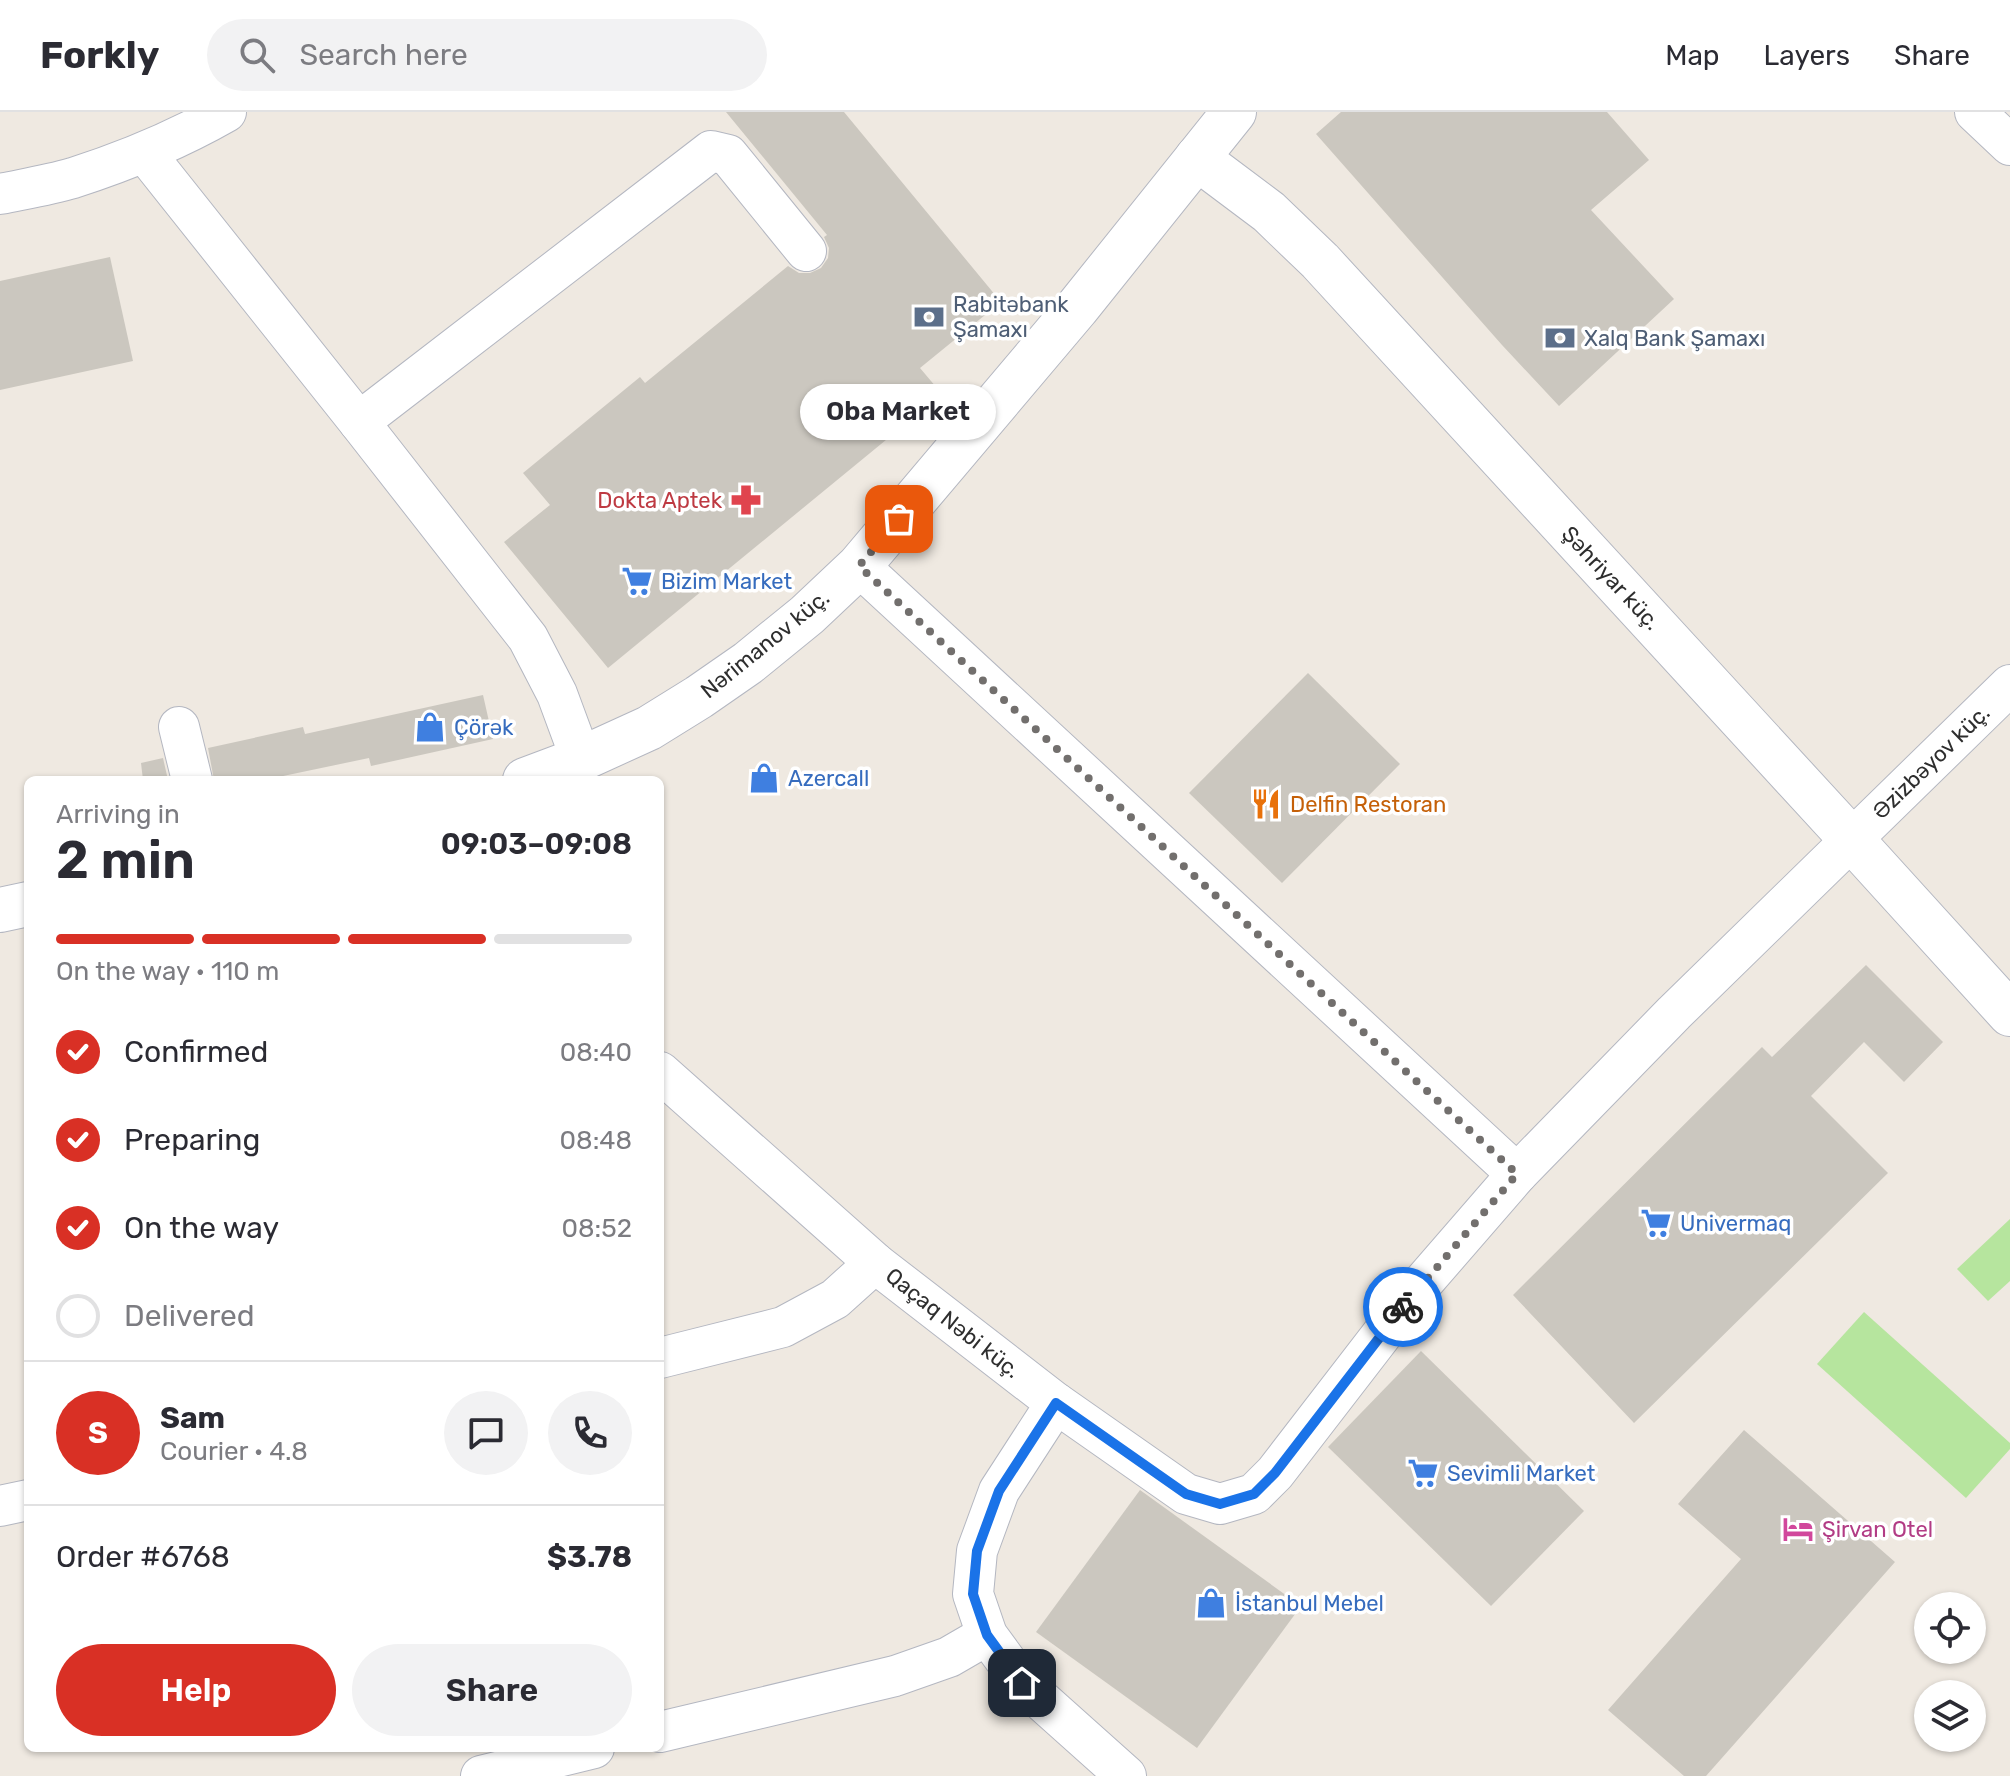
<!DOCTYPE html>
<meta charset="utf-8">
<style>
:root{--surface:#fff;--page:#f2f2f3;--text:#2b2b33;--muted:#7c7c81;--line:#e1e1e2;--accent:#d93025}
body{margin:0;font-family:Rubik,sans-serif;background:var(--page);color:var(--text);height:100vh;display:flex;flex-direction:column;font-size:30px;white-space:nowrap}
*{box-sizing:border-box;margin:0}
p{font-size:26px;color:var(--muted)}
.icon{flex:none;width:44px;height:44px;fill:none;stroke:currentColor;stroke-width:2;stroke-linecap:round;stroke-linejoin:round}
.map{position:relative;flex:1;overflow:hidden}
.details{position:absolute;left:24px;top:664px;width:640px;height:976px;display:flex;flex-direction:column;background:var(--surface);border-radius:12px;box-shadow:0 2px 6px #0004}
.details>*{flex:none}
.fabs{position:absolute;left:1914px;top:1480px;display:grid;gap:16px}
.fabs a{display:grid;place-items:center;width:72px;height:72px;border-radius:50%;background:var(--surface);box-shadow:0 2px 6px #0004;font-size:40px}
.pin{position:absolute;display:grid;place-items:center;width:68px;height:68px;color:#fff;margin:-34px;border-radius:16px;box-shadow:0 4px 12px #0006}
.courier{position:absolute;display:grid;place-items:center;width:80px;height:80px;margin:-40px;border:6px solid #1a73e8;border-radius:50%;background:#fff;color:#222;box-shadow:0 2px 10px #0007}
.bubble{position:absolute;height:56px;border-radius:28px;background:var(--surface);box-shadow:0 2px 6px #0004;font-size:26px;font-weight:600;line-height:56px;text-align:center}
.summary em{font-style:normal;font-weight:600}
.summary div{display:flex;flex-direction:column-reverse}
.summary{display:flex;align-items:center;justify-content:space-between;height:136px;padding:0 32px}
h1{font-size:52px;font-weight:600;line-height:60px}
.bar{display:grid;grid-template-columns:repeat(4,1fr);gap:12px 8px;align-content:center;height:96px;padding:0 32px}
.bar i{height:10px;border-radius:6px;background:var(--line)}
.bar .active{background:var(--accent)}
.bar p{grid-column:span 4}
.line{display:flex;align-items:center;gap:20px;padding:0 32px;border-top:2px solid var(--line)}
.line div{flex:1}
.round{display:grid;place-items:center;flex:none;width:84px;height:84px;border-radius:42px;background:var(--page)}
ol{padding:0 32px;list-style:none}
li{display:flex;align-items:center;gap:24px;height:88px}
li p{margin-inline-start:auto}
li .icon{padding:8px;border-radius:50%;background:var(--accent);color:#fff;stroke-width:4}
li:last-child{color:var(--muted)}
li i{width:44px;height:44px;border:4px solid var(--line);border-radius:50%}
.button{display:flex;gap:16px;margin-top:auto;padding:16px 32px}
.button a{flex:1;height:92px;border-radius:48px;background:var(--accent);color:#fff;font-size:32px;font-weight:600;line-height:92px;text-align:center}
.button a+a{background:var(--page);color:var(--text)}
header{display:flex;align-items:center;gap:48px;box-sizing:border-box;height:112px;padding:0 40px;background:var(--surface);border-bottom:2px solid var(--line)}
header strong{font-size:38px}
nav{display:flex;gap:44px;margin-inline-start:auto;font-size:28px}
.search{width:560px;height:72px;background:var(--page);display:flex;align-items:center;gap:20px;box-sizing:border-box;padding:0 28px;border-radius:44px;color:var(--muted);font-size:30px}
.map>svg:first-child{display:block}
.green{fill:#b6e59e}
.building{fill:#cbc7bf}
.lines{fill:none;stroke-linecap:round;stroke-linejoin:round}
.minor-casing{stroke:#b4b7c1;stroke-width:42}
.tertiary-casing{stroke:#b4b7c1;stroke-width:46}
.secondary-casing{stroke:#b4b7c1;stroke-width:46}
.minor{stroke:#fff;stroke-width:40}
.tertiary{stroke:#fff;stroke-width:44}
.secondary{stroke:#fff;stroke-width:44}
.done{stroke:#726f6d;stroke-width:8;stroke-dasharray:0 14.4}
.route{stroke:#1a73e8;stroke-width:10}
.labels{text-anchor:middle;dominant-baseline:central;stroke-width:7;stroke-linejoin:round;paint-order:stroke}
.service-label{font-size:22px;fill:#4e5e75;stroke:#fff;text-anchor:start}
.health-label{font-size:22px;fill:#be3a42;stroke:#fff;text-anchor:end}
.street-label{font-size:22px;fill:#2e2e2e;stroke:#fff}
.shop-label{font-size:22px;fill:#366cbe;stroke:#fff;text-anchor:start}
.food-label{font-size:22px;fill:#c56008;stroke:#fff;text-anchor:start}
.hotel-label{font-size:22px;fill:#b23c85;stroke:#fff;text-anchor:start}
</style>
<header>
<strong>Forkly</strong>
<div class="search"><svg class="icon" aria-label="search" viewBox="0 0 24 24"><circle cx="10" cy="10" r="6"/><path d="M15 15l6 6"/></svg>Search here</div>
<nav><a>Map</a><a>Layers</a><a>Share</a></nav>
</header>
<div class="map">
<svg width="2010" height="1664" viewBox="0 0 2010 1664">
<rect width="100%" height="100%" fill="#efe9e1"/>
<g class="green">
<path d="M 2010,1107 L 2010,1169 L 1988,1189 L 1957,1157 Z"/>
<path d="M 1864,1200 L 2010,1331 L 2010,1337 L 1966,1386 L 1817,1252 Z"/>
</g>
<g class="building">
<path d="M 726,0 L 844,0 L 1001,190 L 920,256 L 942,282 L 608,556 L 504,430 L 550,393 L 523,361 L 640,265 L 645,271 L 788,154 L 799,161 L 810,161 L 821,156 L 828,146 L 829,136 L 824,125 L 827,123 Z"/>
<path d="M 1341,0 L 1607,0 L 1649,48 L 1591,98 L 1674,187 L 1559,294 L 1502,233 L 1316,22 Z"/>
<path d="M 110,145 L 133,249 L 0,278 L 0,169 Z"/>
<path d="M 1308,561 L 1400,652 L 1282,771 L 1189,681 Z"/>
<path d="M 483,583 L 493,627 L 371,654 L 369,646 L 264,668 L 214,668 L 208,636 L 303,615 L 305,622 Z"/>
<path d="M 163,646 L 168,668 L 143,668 L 141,651 Z"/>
<path d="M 1866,853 L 1943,930 L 1904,970 L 1864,930 L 1811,984 L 1888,1061 L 1634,1311 L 1513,1183 L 1762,935 L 1772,945 Z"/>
<path d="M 1421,1239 L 1584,1399 L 1491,1494 L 1328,1335 Z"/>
<path d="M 1744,1318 L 1895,1450 L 1706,1664 L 1684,1664 L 1608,1598 L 1741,1447 L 1678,1392 Z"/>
<path d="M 1140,1378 L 1301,1494 L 1197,1636 L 1036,1520 Z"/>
</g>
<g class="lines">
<g class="minor-casing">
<g id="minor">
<path d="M 1975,0 L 2010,33"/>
<path d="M 145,41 L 359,310 L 528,526 L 557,582 L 581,647"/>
<path d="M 0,82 C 24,77 49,73 73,66 C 126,49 177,28 226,0"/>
<path d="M 359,310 L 711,39 L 728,43 L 806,139"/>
<path d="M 859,454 L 1517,1062"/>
<path d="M 179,615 L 192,668"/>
<path d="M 660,960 L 875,1151 L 1056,1291 L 999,1379 L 977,1439 L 973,1482 L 987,1523 L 1022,1571 L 1126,1664"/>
<path d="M 660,1246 L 783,1215 L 835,1187 L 875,1151"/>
<path d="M 1056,1291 L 1186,1382 L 1220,1392 L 1254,1382 L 1275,1361 L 1413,1182 L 1517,1062 L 1674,901 L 2010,573"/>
<path d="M 0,1394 L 28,1388"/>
<path d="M 660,1620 L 895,1564 L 949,1545 L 987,1523"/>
<path d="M 481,1664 L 594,1636"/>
</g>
</g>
<g class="tertiary-casing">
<path id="tertiary" d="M 1197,46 L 1269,100 L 1320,149 L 1852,728 L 2010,902"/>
</g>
<g class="secondary-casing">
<g id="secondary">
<path d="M 525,668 L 581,647 L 649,616 L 699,585 L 748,551 L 807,503 L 859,454 L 1077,196 L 1234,0"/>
<path d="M 0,798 L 28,792"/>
</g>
</g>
<use href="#minor" class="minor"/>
<use href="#tertiary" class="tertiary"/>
<use href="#secondary" class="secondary"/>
</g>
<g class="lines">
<path class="done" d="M 899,407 L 859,454 L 1517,1062 L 1403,1195"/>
<path class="route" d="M 1022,1571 L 987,1523 L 973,1482 L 977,1439 L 999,1379 L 1056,1291 L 1186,1382 L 1220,1392 L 1254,1382 L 1275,1361 L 1403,1195"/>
</g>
<defs>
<g id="bank-bare" transform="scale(2.4)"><path d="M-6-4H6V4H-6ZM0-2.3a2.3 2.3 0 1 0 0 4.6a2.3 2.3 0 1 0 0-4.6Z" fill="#5c6f8a" stroke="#fff" stroke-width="2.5" paint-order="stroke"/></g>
<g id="pharmacy-bare" transform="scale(2.4)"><path d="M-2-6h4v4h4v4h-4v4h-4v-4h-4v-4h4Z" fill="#e0444e" stroke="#fff" stroke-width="2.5" paint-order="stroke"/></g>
<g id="supermarket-bare" transform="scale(2.4)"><path d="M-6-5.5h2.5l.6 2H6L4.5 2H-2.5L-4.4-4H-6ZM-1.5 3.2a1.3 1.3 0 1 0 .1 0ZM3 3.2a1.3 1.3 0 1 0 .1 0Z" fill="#3f7fe0" stroke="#fff" stroke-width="2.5" paint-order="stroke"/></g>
<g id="shop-bare" transform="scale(2.4)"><path d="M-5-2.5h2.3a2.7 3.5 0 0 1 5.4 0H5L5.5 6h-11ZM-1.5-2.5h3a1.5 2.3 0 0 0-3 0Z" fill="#3f7fe0" stroke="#fff" stroke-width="2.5" paint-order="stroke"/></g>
<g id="restaurant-bare" transform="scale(2.4)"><path d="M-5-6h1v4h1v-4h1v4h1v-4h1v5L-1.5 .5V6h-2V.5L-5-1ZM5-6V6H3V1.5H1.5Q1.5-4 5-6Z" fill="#e8710a" stroke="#fff" stroke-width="2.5" paint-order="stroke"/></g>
<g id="hotel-bare" transform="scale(2.4)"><path d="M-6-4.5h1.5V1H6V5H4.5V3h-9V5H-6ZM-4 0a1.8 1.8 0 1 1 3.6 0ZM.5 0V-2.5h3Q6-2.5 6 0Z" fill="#d1479c" stroke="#fff" stroke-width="2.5" paint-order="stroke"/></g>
</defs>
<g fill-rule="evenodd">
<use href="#bank-bare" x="929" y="205"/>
<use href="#bank-bare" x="1560" y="226"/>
<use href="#pharmacy-bare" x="746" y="388"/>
<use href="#supermarket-bare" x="637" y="469"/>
<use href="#shop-bare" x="430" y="615"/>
<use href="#shop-bare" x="764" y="666"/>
<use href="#restaurant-bare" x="1266" y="692"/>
<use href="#supermarket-bare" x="1656" y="1111"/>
<use href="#supermarket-bare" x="1423" y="1361"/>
<use href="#hotel-bare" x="1798" y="1417"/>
<use href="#shop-bare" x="1211" y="1491"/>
</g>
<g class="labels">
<g class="service-label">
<text x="953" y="192">Rabitəbank<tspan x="953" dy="25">Şamaxı</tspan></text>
<text x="1584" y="226">Xalq Bank Şamaxı</text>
</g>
<g class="health-label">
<text x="722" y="388">Dokta Aptek</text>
</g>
<g class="street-label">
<text transform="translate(1611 466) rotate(47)">Şəhriyar küç.</text>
<text transform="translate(765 532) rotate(-39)">Nərimanov küç.</text>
<text transform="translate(1931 650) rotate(-44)">Əzizbəyov küç.</text>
<text transform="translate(953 1211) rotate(38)">Qaçaq Nəbi küç.</text>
</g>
<g class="shop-label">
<text x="661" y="469">Bizim Market</text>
<text x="454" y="615">Çörək</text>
<text x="788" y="666">Azercall</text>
<text x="1680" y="1111">Univermaq</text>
<text x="1447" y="1361">Sevimli Market</text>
<text x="1235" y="1491">İstanbul Mebel</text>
</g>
<g class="food-label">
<text x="1290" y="692">Delfin Restoran</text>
</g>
<g class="hotel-label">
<text x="1822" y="1417">Şirvan Otel</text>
</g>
</g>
</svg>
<div class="fabs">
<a><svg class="icon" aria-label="locate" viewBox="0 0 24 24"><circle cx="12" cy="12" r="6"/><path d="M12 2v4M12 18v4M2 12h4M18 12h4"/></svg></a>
<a><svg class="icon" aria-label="layers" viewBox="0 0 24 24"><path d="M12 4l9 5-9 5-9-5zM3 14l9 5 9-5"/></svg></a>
</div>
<div class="pin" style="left:899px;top:407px;background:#ea580c"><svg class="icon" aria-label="bag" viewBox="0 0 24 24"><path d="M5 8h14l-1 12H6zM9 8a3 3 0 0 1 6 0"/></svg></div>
<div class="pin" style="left:1022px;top:1571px;background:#1f2937"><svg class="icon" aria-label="home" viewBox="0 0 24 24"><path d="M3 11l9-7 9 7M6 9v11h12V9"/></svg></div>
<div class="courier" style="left:1403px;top:1195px"><svg class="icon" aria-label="bike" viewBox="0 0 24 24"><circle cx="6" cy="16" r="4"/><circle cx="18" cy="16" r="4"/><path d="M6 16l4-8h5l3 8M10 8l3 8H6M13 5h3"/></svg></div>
<div class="bubble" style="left:800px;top:272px;width:196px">Oba Market</div>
<section class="details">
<div class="summary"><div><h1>2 min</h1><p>Arriving in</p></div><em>09:03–09:08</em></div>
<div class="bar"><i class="active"></i><i class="active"></i><i class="active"></i><i></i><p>On the way · 110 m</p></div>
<ol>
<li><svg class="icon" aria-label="check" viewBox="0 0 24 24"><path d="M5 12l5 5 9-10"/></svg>Confirmed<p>08:40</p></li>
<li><svg class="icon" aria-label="check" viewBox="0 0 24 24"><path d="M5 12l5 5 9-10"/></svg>Preparing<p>08:48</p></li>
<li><svg class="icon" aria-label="check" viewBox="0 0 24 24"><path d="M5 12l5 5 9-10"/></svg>On the way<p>08:52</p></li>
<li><i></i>Delivered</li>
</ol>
<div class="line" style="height:144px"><b class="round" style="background:var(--accent);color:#fff">S</b><div><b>Sam</b><p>Courier · 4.8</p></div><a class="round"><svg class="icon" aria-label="chat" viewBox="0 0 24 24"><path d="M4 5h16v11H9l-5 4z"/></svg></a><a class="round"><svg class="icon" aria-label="phone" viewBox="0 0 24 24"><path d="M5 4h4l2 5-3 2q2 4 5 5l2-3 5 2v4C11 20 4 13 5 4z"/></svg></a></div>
<div class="line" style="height:104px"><div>Order #6768</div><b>$3.78</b></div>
<div class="button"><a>Help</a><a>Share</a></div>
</section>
</div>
